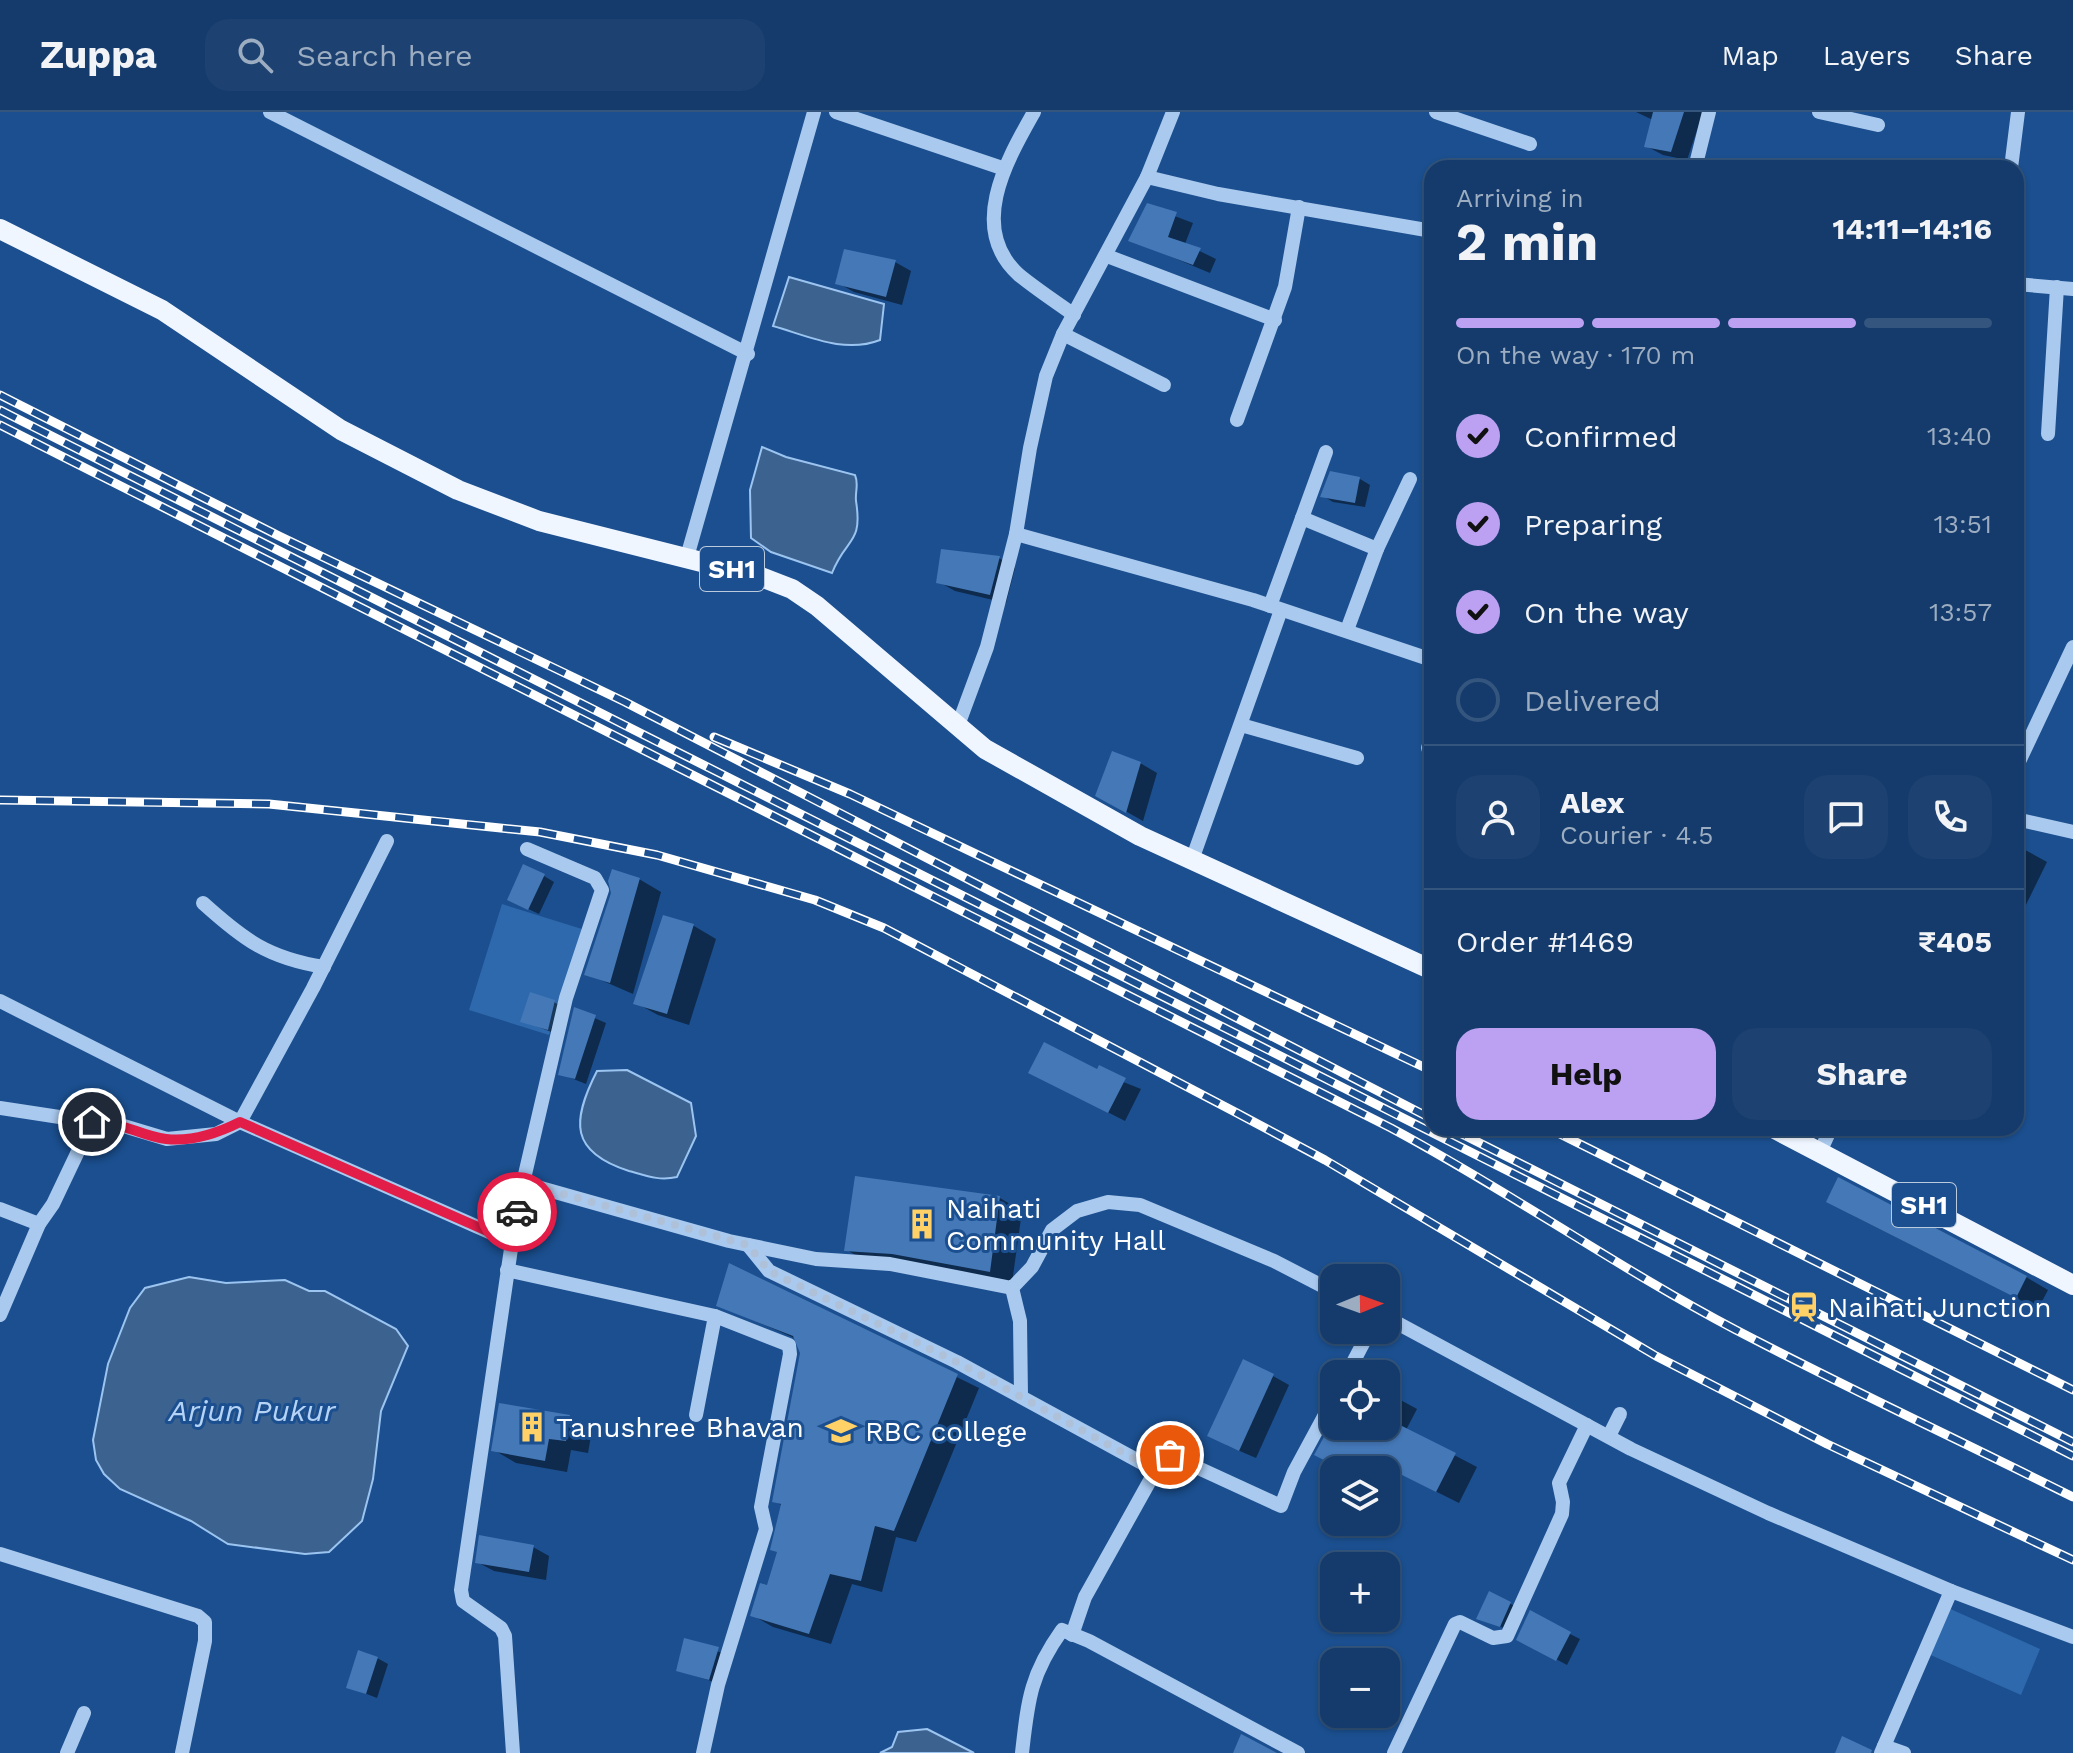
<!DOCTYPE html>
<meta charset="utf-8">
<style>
:root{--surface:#143b6b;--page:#1d4271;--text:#f1f3f6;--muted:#9dadc1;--line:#33557e;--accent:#bca0f2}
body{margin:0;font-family:"Work Sans",sans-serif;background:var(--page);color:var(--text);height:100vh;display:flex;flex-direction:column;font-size:30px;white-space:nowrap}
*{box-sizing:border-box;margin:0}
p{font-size:26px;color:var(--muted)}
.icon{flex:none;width:44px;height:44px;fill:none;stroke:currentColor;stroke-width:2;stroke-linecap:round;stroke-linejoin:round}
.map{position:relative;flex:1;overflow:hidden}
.panel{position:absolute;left:1424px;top:48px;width:600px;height:976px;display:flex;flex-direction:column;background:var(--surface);border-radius:24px;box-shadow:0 2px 6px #0004,0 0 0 2px var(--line)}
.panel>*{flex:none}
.needle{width:52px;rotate:89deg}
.fabs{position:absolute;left:1320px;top:1152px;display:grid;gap:16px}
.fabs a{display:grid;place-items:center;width:80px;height:80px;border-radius:16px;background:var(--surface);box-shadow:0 2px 6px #0004,0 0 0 2px var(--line);font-size:40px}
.pin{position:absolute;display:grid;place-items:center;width:68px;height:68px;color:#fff;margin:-34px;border:4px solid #fff;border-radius:50%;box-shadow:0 2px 8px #0007}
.courier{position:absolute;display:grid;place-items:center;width:80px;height:80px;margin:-40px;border:6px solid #e11d48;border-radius:50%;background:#fff;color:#222;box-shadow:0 2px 10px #0007}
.head em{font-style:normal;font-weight:700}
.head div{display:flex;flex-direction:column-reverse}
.head{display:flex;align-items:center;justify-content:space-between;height:136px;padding:0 32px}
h1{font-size:52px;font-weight:700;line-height:60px}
.bar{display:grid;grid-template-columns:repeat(4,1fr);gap:12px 8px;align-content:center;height:96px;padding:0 32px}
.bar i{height:10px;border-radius:6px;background:var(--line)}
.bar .active{background:var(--accent)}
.bar p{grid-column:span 4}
.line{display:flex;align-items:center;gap:20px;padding:0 32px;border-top:2px solid var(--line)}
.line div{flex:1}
.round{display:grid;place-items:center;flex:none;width:84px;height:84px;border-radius:24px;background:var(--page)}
ol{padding:0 32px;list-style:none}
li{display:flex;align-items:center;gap:24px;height:88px}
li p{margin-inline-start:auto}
li .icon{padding:8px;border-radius:50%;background:var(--accent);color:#111;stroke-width:4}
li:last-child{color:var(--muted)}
li i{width:44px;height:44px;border:4px solid var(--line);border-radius:50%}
.action{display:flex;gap:16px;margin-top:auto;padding:16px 32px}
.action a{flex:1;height:92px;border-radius:24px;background:var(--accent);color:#111;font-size:32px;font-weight:700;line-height:92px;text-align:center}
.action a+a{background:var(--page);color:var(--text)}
header{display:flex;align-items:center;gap:48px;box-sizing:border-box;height:112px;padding:0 40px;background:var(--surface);border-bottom:2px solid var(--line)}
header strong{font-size:38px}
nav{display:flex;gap:44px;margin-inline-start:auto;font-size:28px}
.search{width:560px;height:72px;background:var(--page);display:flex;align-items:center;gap:20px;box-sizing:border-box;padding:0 28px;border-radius:24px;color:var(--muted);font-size:30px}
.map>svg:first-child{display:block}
.green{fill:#2e69ad}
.water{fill:#3c6290;stroke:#9cc4f0;stroke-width:2}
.shadow{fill:#0007}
.building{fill:#4478b7}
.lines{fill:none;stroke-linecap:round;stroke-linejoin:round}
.minor{stroke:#a9c9ee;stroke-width:14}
.major{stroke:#f0f6ff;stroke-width:20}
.rail-casing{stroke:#fff;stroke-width:9}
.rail{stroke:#1b4f8f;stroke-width:6;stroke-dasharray:18;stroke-linecap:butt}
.done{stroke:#afc1d8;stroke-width:8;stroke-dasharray:0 14.4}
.route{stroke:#e11d48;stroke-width:10}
.labels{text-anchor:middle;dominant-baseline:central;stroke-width:6;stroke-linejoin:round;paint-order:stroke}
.shield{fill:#1b4f8f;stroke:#bbcadd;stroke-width:2}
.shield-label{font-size:26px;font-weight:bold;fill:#fff}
.poi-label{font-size:28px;fill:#fff;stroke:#1b4f8f;text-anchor:start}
.water-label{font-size:30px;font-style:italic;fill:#b5d3f5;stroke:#1b4f8f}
</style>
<header>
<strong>Zuppa</strong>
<div class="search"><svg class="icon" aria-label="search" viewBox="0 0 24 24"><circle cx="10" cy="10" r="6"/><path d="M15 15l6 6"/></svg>Search here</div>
<nav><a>Map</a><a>Layers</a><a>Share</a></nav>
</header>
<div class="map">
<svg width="2073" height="1641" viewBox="0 0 2073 1641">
<rect width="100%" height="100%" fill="#1b4f8f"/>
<g class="green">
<path d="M 502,792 L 582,817 L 549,923 L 469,898 Z"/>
<path d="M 1946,1495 L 2040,1537 L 2021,1583 L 1926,1541 Z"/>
</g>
<g class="water">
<path d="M 789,165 L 884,192 L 880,228 C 844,242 808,224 773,214 Z"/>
<path d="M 762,335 L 786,345 L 855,363 C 859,372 855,379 856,389 C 863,433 846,425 832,461 L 771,440 L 751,426 L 750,378 Z"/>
<path d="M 627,958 L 691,991 L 696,1024 L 677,1065 C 659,1069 647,1064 629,1059 C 570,1040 571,1010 597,959 Z"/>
<path d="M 189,1165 L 226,1171 L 285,1168 L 309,1179 L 325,1179 L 396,1217 L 408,1234 L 381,1299 L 373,1367 L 362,1409 L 329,1440 L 305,1442 L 228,1432 L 191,1409 L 120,1377 L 104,1362 L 96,1348 L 93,1328 L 108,1252 L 130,1196 L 145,1176 Z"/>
<path d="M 927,1617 L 974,1641 L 880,1641 L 892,1635 L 898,1620 Z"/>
</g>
<g class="shadow">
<path d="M 1636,0 L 1703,0 L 1687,48 L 1663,43 L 1646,34 L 1653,8 Z"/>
<path d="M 1148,94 L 1193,111 L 1185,132 L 1216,147 L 1210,161 L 1131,128 Z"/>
<path d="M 895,150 L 911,159 L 902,193 L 854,180 L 838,171 Z"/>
<path d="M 1360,367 L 1370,373 L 1365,395 L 1333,390 L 1323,384 Z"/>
<path d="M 999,446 L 1015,456 L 1006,491 L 955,479 L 939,470 Z"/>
<path d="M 1140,651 L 1157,661 L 1143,709 L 1097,683 Z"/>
<path d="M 2016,733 L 2047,750 L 2016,813 Z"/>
<path d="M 544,764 L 554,770 L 539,802 L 520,793 Z"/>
<path d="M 639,767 L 661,780 L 633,882 L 587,862 L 614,781 Z"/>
<path d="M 665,805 L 694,814 L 716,827 L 689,913 L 658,903 L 636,891 Z"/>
<path d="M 554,890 L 565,896 L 559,923 L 523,909 Z"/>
<path d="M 576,898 L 606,911 L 586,972 L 561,962 Z"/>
<path d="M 1098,960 L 1141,977 L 1125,1009 L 1047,969 Z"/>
<path d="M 1000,1086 L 1022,1099 L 1012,1171 L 869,1151 L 847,1138 Z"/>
<path d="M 1850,1102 L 2026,1165 L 2048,1178 L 2038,1197 Z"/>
<path d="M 730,1154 L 979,1276 L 916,1430 L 896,1425 L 882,1480 L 852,1472 L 831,1532 L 773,1515 L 752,1503 L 768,1475 L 779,1441 L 783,1394 L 774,1389 L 802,1244 L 799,1228 L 719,1193 Z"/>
<path d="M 1273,1264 L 1289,1273 L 1256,1346 L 1226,1333 Z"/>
<path d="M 1386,1280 L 1417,1297 L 1406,1318 L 1477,1355 L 1459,1391 L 1387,1355 L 1385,1358 L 1344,1358 L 1317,1343 L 1334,1311 L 1386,1314 Z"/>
<path d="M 570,1305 L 592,1318 L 588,1341 L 571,1338 L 567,1360 L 516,1351 L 494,1338 Z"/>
<path d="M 533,1435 L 549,1444 L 546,1468 L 494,1459 L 477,1450 Z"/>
<path d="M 1490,1482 L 1521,1497 L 1511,1519 L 1479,1506 Z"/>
<path d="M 1570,1522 L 1580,1527 L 1567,1553 L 1519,1527 Z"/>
<path d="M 685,1529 L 729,1543 L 720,1572 L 678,1558 Z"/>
<path d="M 377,1546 L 388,1552 L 377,1586 L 349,1575 Z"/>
</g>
<g class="building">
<path d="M 1653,0 L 1684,0 L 1671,40 L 1644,35 Z"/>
<path d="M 1147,91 L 1177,100 L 1168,125 L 1201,136 L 1193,153 L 1128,129 Z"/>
<path d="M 844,137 L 896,148 L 886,185 L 835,172 Z"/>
<path d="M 1330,359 L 1360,365 L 1355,391 L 1320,385 Z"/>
<path d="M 941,437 L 1000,444 L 990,483 L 936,471 Z"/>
<path d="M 1112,639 L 1141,650 L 1126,701 L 1095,684 Z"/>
<path d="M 523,752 L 545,762 L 528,798 L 507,788 Z"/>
<path d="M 612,757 L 640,766 L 610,871 L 584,863 L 611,781 L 608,769 Z"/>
<path d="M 663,803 L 694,812 L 667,902 L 633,892 Z"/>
<path d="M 530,880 L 555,888 L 548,918 L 520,910 Z"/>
<path d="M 574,895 L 596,903 L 575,967 L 558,963 Z"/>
<path d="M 1044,930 L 1097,957 L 1099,953 L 1126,966 L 1108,1001 L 1028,961 Z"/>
<path d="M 855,1064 L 1000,1084 L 990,1160 L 892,1142 L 844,1139 Z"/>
<path d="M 1838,1065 L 2027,1164 L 2016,1186 L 1826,1090 Z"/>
<path d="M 729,1151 L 958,1262 L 894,1419 L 875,1414 L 861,1469 L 830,1462 L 809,1522 L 750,1504 L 760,1471 L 767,1473 L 777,1440 L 770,1438 L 781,1392 L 772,1390 L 800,1241 L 793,1224 L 716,1194 Z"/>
<path d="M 1243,1247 L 1274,1262 L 1239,1339 L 1207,1324 Z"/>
<path d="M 499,1291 L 570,1303 L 566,1329 L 549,1327 L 545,1349 L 491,1339 Z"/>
<path d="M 1386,1306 L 1456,1341 L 1436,1380 L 1364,1344 L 1357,1358 L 1343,1358 L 1314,1343 L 1330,1314 L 1386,1314 Z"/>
<path d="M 479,1423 L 534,1433 L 529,1460 L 475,1451 Z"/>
<path d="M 1489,1479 L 1511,1490 L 1500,1515 L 1476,1507 Z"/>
<path d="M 1530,1498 L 1571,1520 L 1556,1549 L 1516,1528 Z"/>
<path d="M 684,1526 L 719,1535 L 709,1568 L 676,1559 Z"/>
<path d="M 358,1538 L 378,1545 L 366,1582 L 346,1576 Z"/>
<path d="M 1241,1622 L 1245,1624 L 1277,1641 L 1233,1641 Z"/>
<path d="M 1842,1624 L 1872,1638 L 1871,1641 L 1835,1641 Z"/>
</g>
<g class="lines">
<g class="minor">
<path d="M 270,0 L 748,242"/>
<path d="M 836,0 L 1002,56"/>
<path d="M 1034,0 C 1007,48 967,116 1019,163 C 1036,177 1056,190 1074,203"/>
<path d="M 1436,0 L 1530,32"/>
<path d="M 1819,0 L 1878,13"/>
<path d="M 1695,56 L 1709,0"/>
<path d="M 2011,56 L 2018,0"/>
<path d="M 1147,65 L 1218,82 L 1432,119"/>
<path d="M 1107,144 L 1275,208"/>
<path d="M 2016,172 L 2073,177"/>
<path d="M 1063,222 L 1164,273"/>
<path d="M 1237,308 L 1285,175 L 1299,95"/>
<path d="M 2048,322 L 2057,175"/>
<path d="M 1302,406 L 1377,437"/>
<path d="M 1016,422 L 1253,488 L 1432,548"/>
<path d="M 687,445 L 814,0"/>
<path d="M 1270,494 L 1326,340"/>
<path d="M 1347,518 L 1377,437 L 1410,367"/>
<path d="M 1241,613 L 1357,646"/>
<path d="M 957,616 L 987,535 L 1016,422 L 1030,336 L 1046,264 L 1063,222 L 1147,65 L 1173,0"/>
<path d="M 1428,636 L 1432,624"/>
<path d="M 2016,656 L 2073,535"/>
<path d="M 2016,707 L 2073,720"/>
<path d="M 1192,748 L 1281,498"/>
<path d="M 203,791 C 244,828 268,846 324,855"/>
<path d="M 0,889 L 240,1010 L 512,1130 L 461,1478 L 463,1489 L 501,1516 L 505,1524 L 513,1641"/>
<path d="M 0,996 L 92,1010"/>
<path d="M 1820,1040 L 1831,1016"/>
<path d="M 523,1071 L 566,886 L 602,778 L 595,766 L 527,737"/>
<path d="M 0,1097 L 39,1112"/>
<path d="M 512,1130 L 523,1071 L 729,1129 L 816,1147 L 890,1152 L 1012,1176 L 1032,1155 L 1052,1118 L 1077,1099 L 1108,1090 L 1140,1093 L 1274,1149 L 1334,1180"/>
<path d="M 748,1133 L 769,1159 L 957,1250 L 1144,1352 L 1162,1347 L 1085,1485 L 1072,1523"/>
<path d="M 507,1158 L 715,1204 L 789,1233 L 790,1242 L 761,1395 L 766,1417 L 718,1573 L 703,1641"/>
<path d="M 1012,1176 L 1020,1209 L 1021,1284"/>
<path d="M 0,1203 L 39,1112 L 53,1092 L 92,1010 L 107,1009 L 167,1027 L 216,1022 L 240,1010 L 313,876 L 387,729"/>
<path d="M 1386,1205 L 1631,1337 L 1768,1401 L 1951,1479 L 2073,1525"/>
<path d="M 1347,1262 L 1370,1218"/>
<path d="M 696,1303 L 715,1204"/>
<path d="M 1609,1324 L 1620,1302"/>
<path d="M 1162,1347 L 1170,1343 L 1281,1394 L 1294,1360 L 1334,1286"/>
<path d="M 0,1442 L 198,1504 L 205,1510 L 205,1529 L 182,1641"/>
<path d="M 1884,1634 L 1904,1641"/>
<path d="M 67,1641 L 84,1601"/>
<path d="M 1022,1641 C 1028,1588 1030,1563 1062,1518 L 1089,1529 L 1298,1641"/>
<path d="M 1394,1641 L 1455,1512 L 1460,1510 L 1493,1526 L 1507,1524 L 1562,1402 L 1563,1390 L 1559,1371 L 1587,1313"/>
<path d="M 1881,1641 L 1951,1479"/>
</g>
<g class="major">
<path d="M 0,117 L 162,198 L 341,318 L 458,378 L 539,409 L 761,465 L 792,477 L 817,494 L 985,637 L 1140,724 L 1432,858"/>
<path d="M 1773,1016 L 2073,1173"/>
</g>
<g class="rail-casing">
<g id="rail">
<path d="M 0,283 L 279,424 L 625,590 L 1432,1007"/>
<path d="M 0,298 L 2073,1344"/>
<path d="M 0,313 L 1391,1016 C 1509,1079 1618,1156 1736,1218 C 1847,1276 1961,1329 2073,1385"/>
<path d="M 714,625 L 850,682 L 1432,959"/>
<path d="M 0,688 L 269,692 L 540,720 L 657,743 L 815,788 L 884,816 L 1237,1001 L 1325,1048 L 1656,1244 L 1827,1332 L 2073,1448"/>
<path d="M 1450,1016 L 2073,1330"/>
<path d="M 1548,1016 L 2073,1278"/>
</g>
</g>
<use href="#rail" class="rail"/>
</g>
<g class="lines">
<path class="done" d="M 517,1100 L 523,1071 L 748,1133 L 769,1159 L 957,1250 L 1144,1352 L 1170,1343"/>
<path class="route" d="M 92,1010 C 119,1008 140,1024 166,1027 C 191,1030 218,1021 240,1010 L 512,1130 L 517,1100"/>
</g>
<defs>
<g id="building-bare" transform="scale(2.4)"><path d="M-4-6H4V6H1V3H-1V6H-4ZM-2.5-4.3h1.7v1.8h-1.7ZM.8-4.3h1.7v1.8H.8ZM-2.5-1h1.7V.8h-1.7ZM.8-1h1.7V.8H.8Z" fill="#ffd166" stroke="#1b4f8f" stroke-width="2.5" paint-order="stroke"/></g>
<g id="station-bare" transform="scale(2.4)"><path d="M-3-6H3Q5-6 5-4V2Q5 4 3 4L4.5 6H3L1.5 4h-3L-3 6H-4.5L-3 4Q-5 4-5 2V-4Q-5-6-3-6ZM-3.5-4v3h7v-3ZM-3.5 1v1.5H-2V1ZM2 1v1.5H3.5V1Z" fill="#ffd166" stroke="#1b4f8f" stroke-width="2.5" paint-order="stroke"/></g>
<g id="university-bare" transform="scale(2.4)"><path d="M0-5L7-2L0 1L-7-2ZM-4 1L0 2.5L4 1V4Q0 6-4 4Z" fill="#ffd166" stroke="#1b4f8f" stroke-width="2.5" paint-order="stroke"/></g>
</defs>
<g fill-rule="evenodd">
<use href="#building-bare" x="922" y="1112"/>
<use href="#station-bare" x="1804" y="1195"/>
<use href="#building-bare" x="532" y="1315"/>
<use href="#university-bare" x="841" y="1319"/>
</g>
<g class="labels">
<g class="shield">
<rect x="700" y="435" width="64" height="44" rx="6"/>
<rect x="1892" y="1071" width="64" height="44" rx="6"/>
</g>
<g class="shield-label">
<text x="732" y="457">SH1</text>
<text x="1924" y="1093">SH1</text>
</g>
<g class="poi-label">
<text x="946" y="1096">Naihati<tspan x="946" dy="32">Community Hall</tspan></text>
<text x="1828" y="1195">Naihati Junction</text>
<text x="556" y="1315">Tanushree Bhavan</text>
<text x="865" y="1319">RBC college</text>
</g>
<g class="water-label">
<text x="252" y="1298">Arjun Pukur</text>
</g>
</g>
</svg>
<div class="fabs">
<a><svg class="needle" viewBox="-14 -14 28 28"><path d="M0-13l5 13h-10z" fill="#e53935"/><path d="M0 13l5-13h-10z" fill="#9dadc1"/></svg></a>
<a><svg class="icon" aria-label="locate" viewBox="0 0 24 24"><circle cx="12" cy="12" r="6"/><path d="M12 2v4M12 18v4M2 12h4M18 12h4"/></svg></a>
<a><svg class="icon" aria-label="layers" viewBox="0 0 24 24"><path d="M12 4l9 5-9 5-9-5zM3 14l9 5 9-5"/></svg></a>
<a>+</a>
<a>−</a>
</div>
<div class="pin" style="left:1170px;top:1343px;background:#ea580c"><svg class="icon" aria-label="bag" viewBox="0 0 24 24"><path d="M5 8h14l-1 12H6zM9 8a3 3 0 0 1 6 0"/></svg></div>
<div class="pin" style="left:92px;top:1010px;background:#1f2937"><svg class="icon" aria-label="home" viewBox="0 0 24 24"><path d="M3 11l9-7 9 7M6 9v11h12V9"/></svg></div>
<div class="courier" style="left:517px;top:1100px"><svg class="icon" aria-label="car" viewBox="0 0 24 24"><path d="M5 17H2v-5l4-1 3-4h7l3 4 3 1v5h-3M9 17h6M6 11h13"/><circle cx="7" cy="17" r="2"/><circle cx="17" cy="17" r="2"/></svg></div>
<section class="panel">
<div class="head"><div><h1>2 min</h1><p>Arriving in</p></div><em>14:11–14:16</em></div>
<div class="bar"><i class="active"></i><i class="active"></i><i class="active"></i><i></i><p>On the way · 170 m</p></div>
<ol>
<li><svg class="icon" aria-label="check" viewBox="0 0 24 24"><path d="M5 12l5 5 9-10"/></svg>Confirmed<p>13:40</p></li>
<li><svg class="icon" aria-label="check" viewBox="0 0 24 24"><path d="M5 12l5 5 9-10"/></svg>Preparing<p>13:51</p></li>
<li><svg class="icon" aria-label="check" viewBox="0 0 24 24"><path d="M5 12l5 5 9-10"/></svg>On the way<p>13:57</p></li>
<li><i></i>Delivered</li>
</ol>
<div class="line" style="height:144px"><a class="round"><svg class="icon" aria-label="person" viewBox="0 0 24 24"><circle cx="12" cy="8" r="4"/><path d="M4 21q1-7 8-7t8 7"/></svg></a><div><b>Alex</b><p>Courier · 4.5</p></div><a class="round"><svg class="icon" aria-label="chat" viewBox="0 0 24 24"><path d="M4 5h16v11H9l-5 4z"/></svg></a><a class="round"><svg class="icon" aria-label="phone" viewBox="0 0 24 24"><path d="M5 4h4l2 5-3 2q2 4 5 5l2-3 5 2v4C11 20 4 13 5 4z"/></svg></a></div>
<div class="line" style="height:104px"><div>Order #1469</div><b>₹405</b></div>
<div class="action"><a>Help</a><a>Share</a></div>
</section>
</div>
